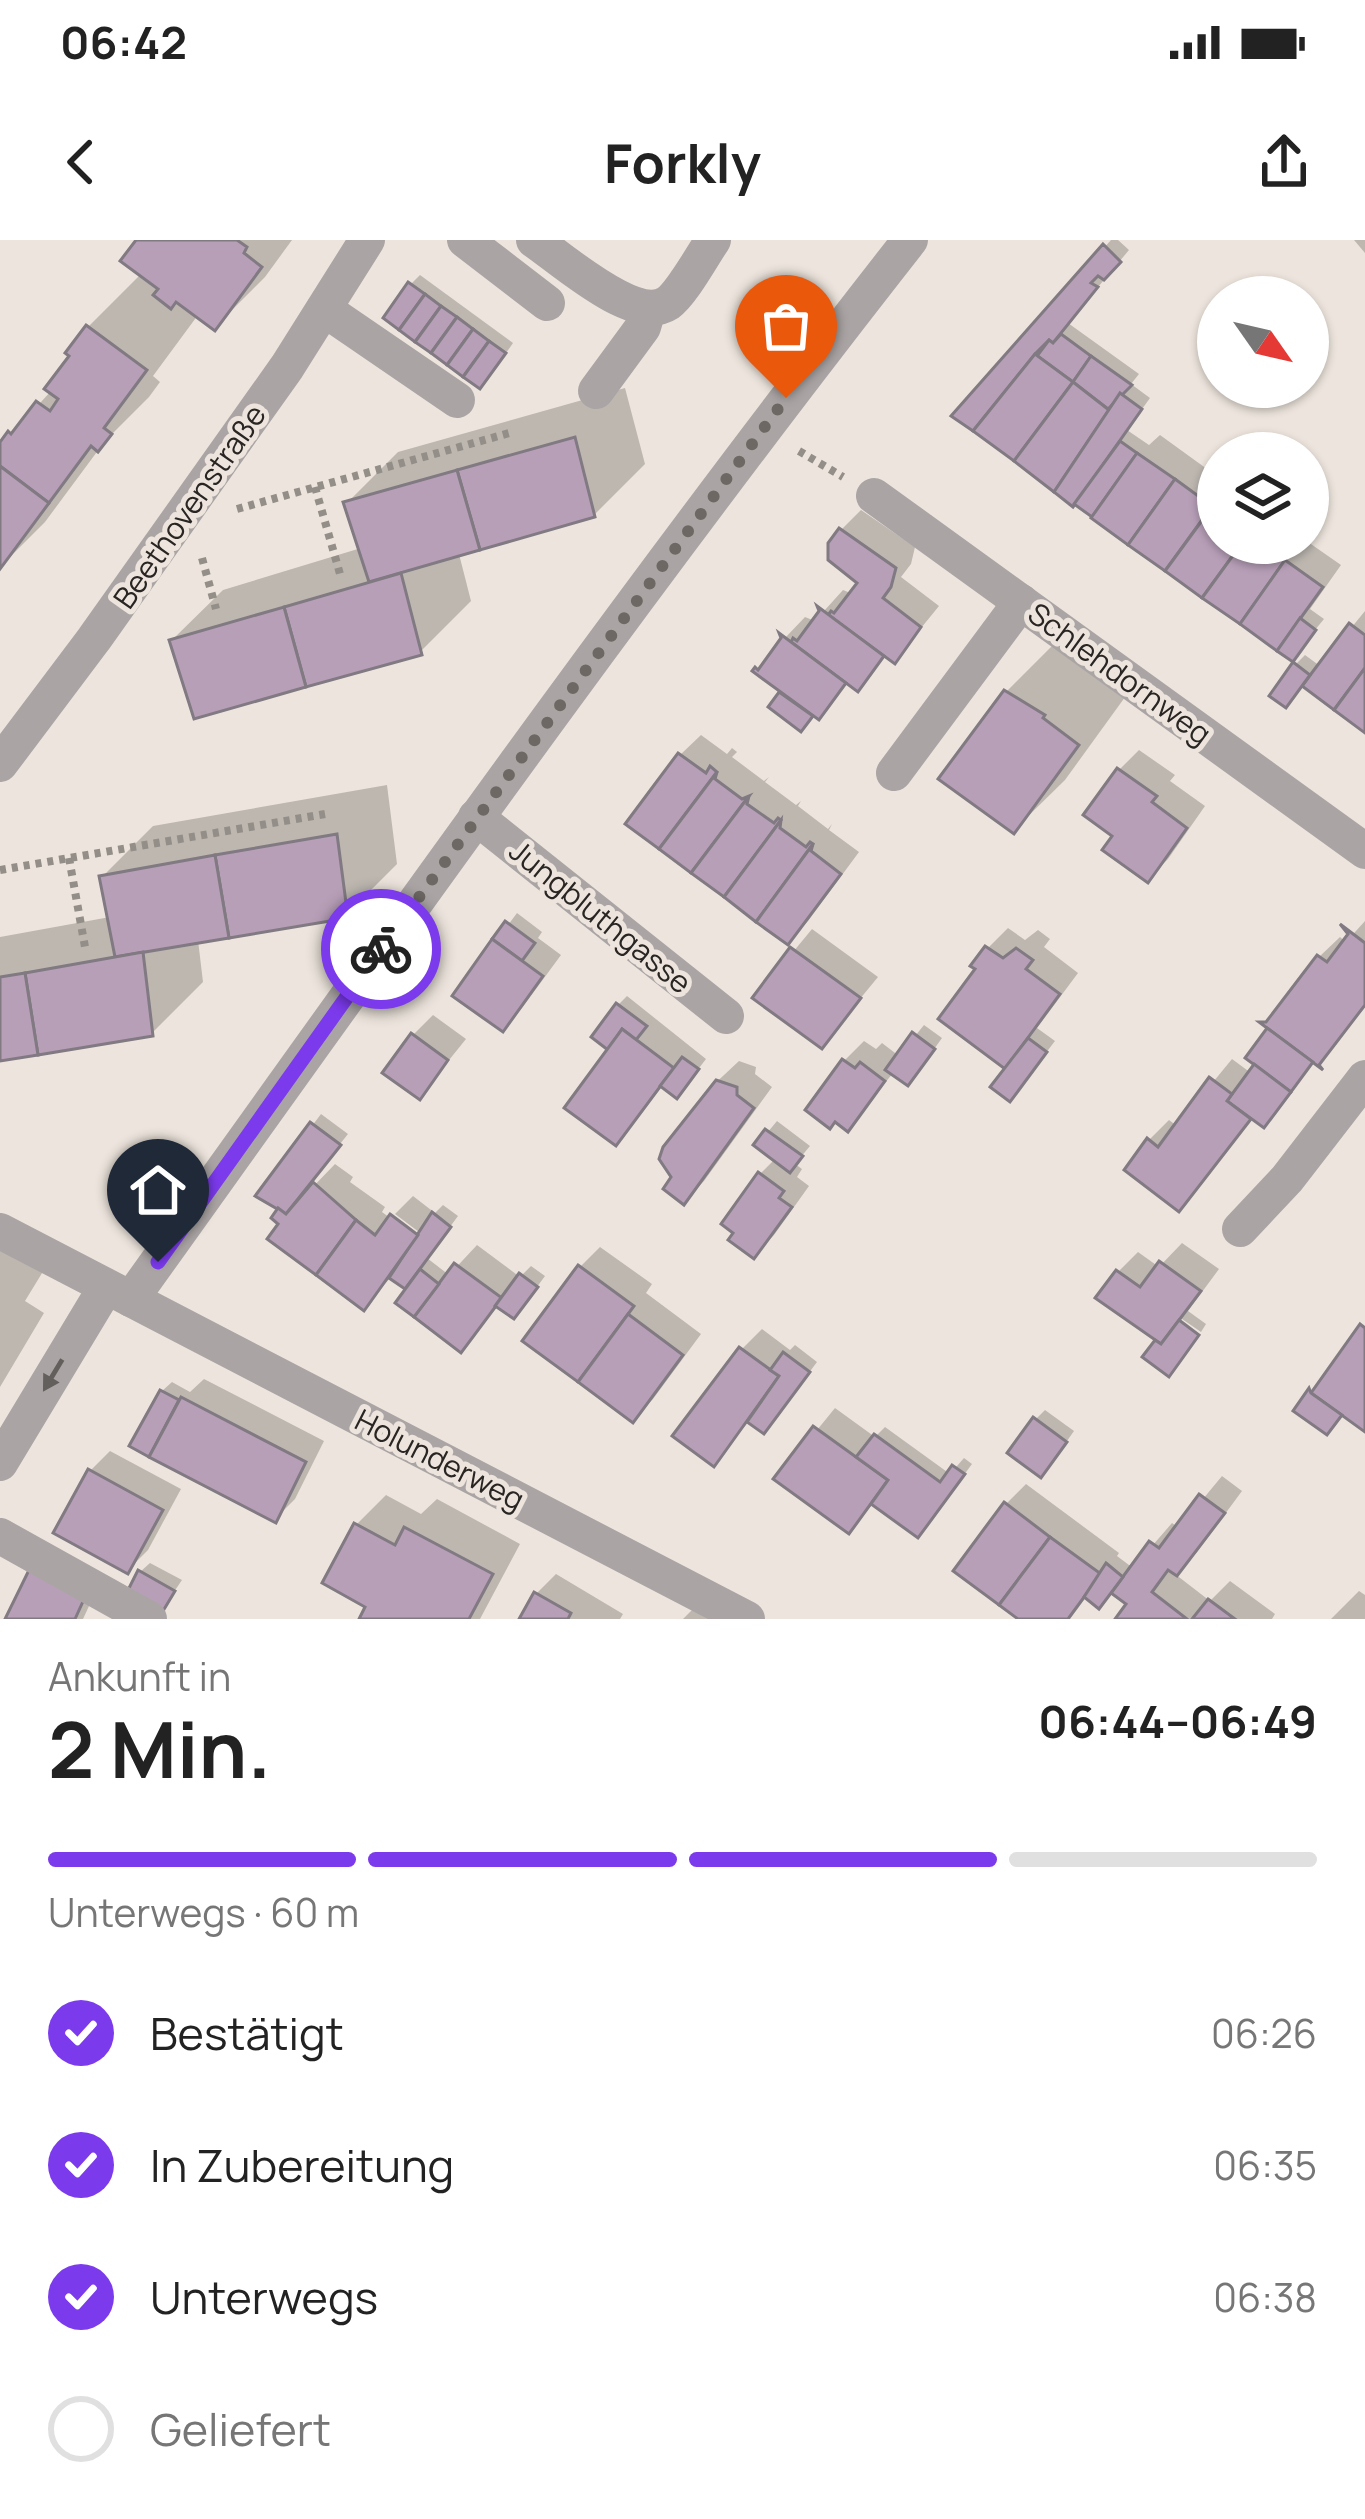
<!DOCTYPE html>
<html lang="de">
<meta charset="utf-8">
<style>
:root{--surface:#fff;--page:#f2f2f2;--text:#222;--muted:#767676;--line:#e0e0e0;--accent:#7c3aed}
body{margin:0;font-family:Manrope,sans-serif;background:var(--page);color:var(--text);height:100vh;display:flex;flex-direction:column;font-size:45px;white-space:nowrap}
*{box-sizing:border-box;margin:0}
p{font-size:39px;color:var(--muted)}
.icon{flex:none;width:66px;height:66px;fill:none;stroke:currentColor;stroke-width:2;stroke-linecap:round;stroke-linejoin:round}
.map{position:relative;height:1379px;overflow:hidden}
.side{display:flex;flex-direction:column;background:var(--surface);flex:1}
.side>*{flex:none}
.needle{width:78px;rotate:124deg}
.buttons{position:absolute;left:1197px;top:36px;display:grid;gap:24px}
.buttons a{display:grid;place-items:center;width:132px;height:132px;border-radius:50%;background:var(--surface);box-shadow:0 3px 9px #0004;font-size:60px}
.pin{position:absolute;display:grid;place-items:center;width:102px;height:102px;color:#fff;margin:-123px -51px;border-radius:50% 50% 50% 0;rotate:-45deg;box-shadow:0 0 12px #0007}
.pin .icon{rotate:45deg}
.courier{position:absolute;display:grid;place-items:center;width:120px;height:120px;margin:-60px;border:9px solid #7c3aed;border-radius:50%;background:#fff;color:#222;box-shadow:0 3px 15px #0007}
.overview em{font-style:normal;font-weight:700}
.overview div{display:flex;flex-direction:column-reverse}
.overview{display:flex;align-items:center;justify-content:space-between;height:204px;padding:0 48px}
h1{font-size:78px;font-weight:700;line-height:90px}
.bar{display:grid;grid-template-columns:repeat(4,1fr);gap:18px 12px;align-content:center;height:144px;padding:0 48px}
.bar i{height:15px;border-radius:9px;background:var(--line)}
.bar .current{background:var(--accent)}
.bar p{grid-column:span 4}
ol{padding:0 48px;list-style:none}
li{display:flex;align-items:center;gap:36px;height:132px}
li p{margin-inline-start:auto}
li .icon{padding:12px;border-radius:50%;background:var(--accent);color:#fff;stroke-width:4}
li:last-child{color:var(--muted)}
li i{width:66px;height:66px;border:6px solid var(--line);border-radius:50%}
.status{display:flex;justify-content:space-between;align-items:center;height:84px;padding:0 60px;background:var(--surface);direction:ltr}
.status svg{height:33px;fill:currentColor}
header{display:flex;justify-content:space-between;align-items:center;height:156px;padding:0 48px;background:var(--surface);font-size:54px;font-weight:700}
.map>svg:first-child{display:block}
.shadow{fill:#0003}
.building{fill:#b79fb8;stroke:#817a82;stroke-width:3}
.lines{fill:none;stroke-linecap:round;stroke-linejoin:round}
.path{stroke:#938e88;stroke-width:8;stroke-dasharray:6 6;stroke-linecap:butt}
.minor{stroke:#aaa5a4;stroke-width:36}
.oneway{fill:#625f5c}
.done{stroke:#6d6863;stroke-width:12;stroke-dasharray:0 21.6}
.route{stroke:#7c3aed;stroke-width:15}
.labels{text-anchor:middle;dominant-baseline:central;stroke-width:10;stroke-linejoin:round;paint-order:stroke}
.street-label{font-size:30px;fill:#282522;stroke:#ede5dd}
</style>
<div class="status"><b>06:42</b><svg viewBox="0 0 49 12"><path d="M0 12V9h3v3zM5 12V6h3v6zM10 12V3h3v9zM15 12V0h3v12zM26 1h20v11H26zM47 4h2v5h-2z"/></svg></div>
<header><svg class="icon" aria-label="back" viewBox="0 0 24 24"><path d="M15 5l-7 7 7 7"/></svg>Forkly<svg class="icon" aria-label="share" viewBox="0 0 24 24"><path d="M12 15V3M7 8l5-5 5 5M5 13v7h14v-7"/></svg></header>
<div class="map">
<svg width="1365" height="1379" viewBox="0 0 1365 1379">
<rect width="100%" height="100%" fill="#ede5dd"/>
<g class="shadow">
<path d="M 140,0 L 292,0 L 265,37 L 215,87 L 198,75 L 153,136 L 160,142 L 149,157 L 105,201 L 45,282 L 0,327 L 0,207 L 51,151 L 88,87 L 142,33 Z"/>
<path d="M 1111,0 L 1118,0 L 1129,10 L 1068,83 L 1139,134 L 1131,144 L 1150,158 L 1127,190 L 1149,205 L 1160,195 L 1218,237 L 1218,303 L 1308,302 L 1341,325 L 1310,369 L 1324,379 L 1292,418 L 956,175 Z"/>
<path d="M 1354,0 L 1365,0 L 1365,13 Z"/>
<path d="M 420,35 L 513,103 L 490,136 L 411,44 Z"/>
<path d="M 625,148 L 645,224 L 594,275 L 459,314 L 471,361 L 420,412 L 172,400 L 223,350 L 361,308 L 347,263 L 398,212 Z"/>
<path d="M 861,270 L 915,307 L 911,324 L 901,337 L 939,366 L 895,420 L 887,414 L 857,448 L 849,442 L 818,476 L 814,473 L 810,479 L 772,467 L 784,451 L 785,398 L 805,377 L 815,381 L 843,350 L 853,354 L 861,342 L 841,290 Z"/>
<path d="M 1365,371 L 1365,489 L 1303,444 L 1296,424 L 1305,415 L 1320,426 Z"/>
<path d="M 1057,401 L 1128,453 L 1065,540 L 1014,590 L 1006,452 Z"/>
<path d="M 701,495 L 727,514 L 732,508 L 737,512 L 732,517 L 764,541 L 769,537 L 765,542 L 796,565 L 801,561 L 798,566 L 828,589 L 832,584 L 829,590 L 859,612 L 808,681 L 788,701 L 629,584 L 680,515 Z"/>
<path d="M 1139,510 L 1175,535 L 1170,541 L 1205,566 L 1168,619 L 1148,639 L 1116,595 L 1119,530 Z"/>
<path d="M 387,545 L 397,624 L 346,675 L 198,700 L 203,742 L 152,793 L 0,818 L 0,697 L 110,677 L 102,637 L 153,586 Z"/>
<path d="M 517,673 L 542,692 L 538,698 L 561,715 L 522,768 L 502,788 L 456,755 Z"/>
<path d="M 1365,681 L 1365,767 L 1318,822 L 1314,819 L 1253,877 L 1179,968 L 1149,900 L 1169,880 L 1177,886 L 1232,819 L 1251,833 L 1319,717 L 1340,697 L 1346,702 Z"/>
<path d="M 1008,688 L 1025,700 L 1038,690 L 1050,699 L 1044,707 L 1078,733 L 1037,788 L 1055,801 L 1019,848 L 1008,828 L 979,729 L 988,708 Z"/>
<path d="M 812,689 L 878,737 L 822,805 L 756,757 Z"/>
<path d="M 627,756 L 706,819 L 686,845 L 663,845 L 616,902 L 612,809 L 618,765 Z"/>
<path d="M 433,775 L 466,799 L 420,856 L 413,795 Z"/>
<path d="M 924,785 L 942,798 L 917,833 L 894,832 L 847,888 L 844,821 L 864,801 L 876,809 L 882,803 L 899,816 Z"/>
<path d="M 739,821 L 756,827 L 755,834 L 772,847 L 704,941 L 684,961 L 708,850 Z"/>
<path d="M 321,874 L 348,894 L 304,949 L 308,952 L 335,924 L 353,937 L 350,942 L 385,967 L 382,972 L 419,999 L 419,992 L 395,974 L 413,956 L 435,973 L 443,965 L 458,976 L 427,1018 L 449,1035 L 477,1005 L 520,1037 L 531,1026 L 545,1036 L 523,1066 L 499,1064 L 461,1109 L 409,1048 L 392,1036 L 364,1067 L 282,983 L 281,968 L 260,955 Z"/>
<path d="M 777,881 L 810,906 L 795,924 L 802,929 L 797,937 L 809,946 L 774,995 L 754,1015 L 760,934 L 776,918 L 757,905 Z"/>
<path d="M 0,982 L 50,1020 L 25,1061 L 44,1073 L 0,1147 Z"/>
<path d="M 1182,1003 L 1219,1029 L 1188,1071 L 1206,1084 L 1201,1092 L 1182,1079 L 1178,1083 L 1197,1097 L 1146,1117 L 1159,1099 L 1118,1032 L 1138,1012 L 1159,1027 Z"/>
<path d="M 600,1007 L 652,1044 L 646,1053 L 701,1094 L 653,1159 L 633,1179 L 580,1027 Z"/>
<path d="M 762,1089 L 790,1110 L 795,1105 L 817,1122 L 773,1181 L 750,1180 L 714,1223 L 742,1109 Z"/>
<path d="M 204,1139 L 324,1201 L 295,1259 L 275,1279 L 133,1205 L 162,1151 L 172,1142 L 190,1152 Z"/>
<path d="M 835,1168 L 875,1197 L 885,1187 L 950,1234 L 964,1218 L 972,1224 L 927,1285 L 874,1263 L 849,1290 L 778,1238 Z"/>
<path d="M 1045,1170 L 1074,1191 L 1050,1225 L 1036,1179 Z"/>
<path d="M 110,1211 L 181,1249 L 148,1310 L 128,1330 L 90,1231 Z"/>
<path d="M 1222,1236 L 1242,1251 L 1197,1312 L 1175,1334 L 1210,1361 L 1230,1341 L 1275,1374 L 1272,1379 L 1118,1379 L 1130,1364 L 1112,1350 L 1087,1356 L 1070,1379 L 1023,1379 L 1006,1264 L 1026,1244 L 1119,1313 L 1117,1316 L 1133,1328 L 1172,1283 L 1179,1288 Z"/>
<path d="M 386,1255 L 421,1274 L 437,1259 L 520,1304 L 480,1379 L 362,1379 L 369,1365 L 356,1285 Z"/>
<path d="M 150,1323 L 182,1340 L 163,1368 L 140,1332 Z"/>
<path d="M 556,1334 L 623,1374 L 620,1379 L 522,1379 L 536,1354 Z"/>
<path d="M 103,1336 L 83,1379 L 8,1379 Z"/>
<path d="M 1359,1351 L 1365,1355 L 1365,1379 L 1331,1379 Z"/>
<path d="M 698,1364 L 726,1379 L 683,1379 Z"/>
</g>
<g class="building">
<path d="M 136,0 L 237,0 L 247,7 L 244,13 L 262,27 L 215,91 L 176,62 L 171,69 L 153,55 L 158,49 L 120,21 Z"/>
<path d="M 1103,4 L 1121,22 L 1104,40 L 1098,36 L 1091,43 L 1098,47 L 1053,103 L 1049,100 L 1035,114 L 973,191 L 951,176 Z"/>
<path d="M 408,42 L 425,54 L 399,90 L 383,78 Z"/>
<path d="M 425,54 L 441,66 L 415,102 L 399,90 Z"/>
<path d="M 441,66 L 457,77 L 431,113 L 415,102 Z"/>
<path d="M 457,77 L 473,89 L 447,125 L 431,113 Z"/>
<path d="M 86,85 L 147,130 L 104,188 L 112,194 L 98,212 L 91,206 L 49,263 L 0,226 L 0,202 L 8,191 L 11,194 L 36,161 L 50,171 L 58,159 L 44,149 L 69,116 L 65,113 Z"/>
<path d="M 473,89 L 489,101 L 463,137 L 447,125 Z"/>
<path d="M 1061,94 L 1091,116 L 1073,142 L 1037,116 L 1049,100 L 1053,103 Z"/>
<path d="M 489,101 L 506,113 L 480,149 L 463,137 Z"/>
<path d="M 1035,114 L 1073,142 L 1014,221 L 973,191 Z"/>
<path d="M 1091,116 L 1132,145 L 1108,169 L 1073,142 Z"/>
<path d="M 1073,142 L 1109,170 L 1054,252 L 1014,221 Z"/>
<path d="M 1120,153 L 1142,169 L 1073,267 L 1054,252 Z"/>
<path d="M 575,197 L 595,277 L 480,310 L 457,230 Z"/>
<path d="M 1120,201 L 1137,213 L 1092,277 L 1074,264 Z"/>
<path d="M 1137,213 L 1175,239 L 1128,305 L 1091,278 Z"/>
<path d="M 0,226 L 49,263 L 0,329 Z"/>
<path d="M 457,230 L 480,310 L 369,342 L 343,262 Z"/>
<path d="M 1175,239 L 1212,266 L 1165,331 L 1128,305 Z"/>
<path d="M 1212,267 L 1218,272 L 1218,303 L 1242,303 L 1202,358 L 1165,331 Z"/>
<path d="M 839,288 L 896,328 L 891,347 L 883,358 L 921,387 L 895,424 L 828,375 L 831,371 L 834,373 L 857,343 L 828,320 L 828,303 Z"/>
<path d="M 1242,303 L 1262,303 L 1285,320 L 1240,384 L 1202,358 Z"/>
<path d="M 1285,320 L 1323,347 L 1277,411 L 1240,384 Z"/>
<path d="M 401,333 L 422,415 L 306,447 L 284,367 Z"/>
<path d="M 817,366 L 884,416 L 858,452 L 791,402 L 793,398 L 797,401 L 819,371 Z"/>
<path d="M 284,367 L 306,447 L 194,479 L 169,400 Z"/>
<path d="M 1300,378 L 1316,390 L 1293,422 L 1277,411 Z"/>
<path d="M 1349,383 L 1365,395 L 1365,428 L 1334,470 L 1302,446 Z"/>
<path d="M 779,393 L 846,443 L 819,480 L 752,431 L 755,427 L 758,430 L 781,398 Z"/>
<path d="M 1293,422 L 1310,435 L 1286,468 L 1269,456 Z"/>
<path d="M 1365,428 L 1365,493 L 1334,470 Z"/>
<path d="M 1004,450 L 1045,475 L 1043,478 L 1079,505 L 1014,594 L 938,539 Z"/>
<path d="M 779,452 L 813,476 L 801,492 L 768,467 Z"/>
<path d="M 678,513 L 706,533 L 710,526 L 717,532 L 659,609 L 625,584 Z"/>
<path d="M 1117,528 L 1157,556 L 1152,562 L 1187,588 L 1148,643 L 1102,610 L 1112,596 L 1083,575 Z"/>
<path d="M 717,532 L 715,539 L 742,559 L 749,556 L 691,633 L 659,609 Z"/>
<path d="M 749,556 L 747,564 L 774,583 L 778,578 L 781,580 L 724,657 L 691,633 Z"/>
<path d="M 781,580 L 780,588 L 806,607 L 810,602 L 813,604 L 756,682 L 724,657 Z"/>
<path d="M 337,594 L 348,678 L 229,698 L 215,615 Z"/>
<path d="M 813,604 L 811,611 L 841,634 L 788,705 L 756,682 Z"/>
<path d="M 215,615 L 229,698 L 115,717 L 99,636 Z"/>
<path d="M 505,681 L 535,703 L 522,721 L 492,699 Z"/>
<path d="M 1340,684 L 1365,703 L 1365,765 L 1319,825 L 1323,830 L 1259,782 L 1266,782 L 1317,715 L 1327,722 L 1348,694 Z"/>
<path d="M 492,699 L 543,736 L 503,792 L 452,756 Z"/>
<path d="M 985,706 L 1003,718 L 1016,708 L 1033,720 L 1026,729 L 1060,754 L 1005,829 L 938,779 L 975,729 L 970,726 Z"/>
<path d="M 790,707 L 861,758 L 822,809 L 752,758 Z"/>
<path d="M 143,712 L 153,796 L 38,815 L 25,733 Z"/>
<path d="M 25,733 L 38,815 L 0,821 L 0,737 Z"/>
<path d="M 616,763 L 647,786 L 636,800 L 622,789 L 608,810 L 591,797 Z"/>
<path d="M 1267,788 L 1313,822 L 1291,852 L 1245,818 Z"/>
<path d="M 622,789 L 674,828 L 616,906 L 564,868 Z"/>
<path d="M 912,792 L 935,809 L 908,846 L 885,830 Z"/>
<path d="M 411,793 L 448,820 L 420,860 L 382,833 Z"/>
<path d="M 1028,798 L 1047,812 L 1010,862 L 990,847 Z"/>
<path d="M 682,817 L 699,829 L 677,859 L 660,846 Z"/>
<path d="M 842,819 L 855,828 L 860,822 L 885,841 L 848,892 L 835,882 L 830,889 L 805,870 Z"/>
<path d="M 1254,824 L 1291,852 L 1264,888 L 1227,861 Z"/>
<path d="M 1209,837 L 1232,854 L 1227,861 L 1251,879 L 1179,972 L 1124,930 L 1147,898 L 1158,907 Z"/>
<path d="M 716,840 L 737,847 L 737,855 L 754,868 L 684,965 L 663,949 L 671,937 L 659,919 L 663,907 Z"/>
<path d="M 310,882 L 341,905 L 286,974 L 255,956 Z"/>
<path d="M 765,889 L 803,916 L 790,933 L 753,905 Z"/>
<path d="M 758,932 L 784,951 L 779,958 L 792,967 L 754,1019 L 728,1000 L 733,993 L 721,984 Z"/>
<path d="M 313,942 L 356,980 L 316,1035 L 267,999 L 278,984 L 271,978 L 278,968 L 286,974 Z"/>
<path d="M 432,972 L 451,987 L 405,1049 L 389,1038 Z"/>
<path d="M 390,974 L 418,995 L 364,1071 L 316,1035 L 356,980 L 375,995 Z"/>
<path d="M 1159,1021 L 1201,1051 L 1161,1104 L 1095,1058 L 1116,1030 L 1140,1047 Z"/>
<path d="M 454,1023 L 502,1058 L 461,1113 L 414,1077 Z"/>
<path d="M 578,1025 L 634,1066 L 578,1142 L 522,1101 Z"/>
<path d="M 420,1029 L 439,1044 L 414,1077 L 395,1063 Z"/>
<path d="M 519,1033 L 538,1047 L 514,1079 L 495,1066 Z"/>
<path d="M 628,1074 L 683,1115 L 633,1183 L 578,1142 Z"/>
<path d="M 1179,1080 L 1199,1095 L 1169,1137 L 1142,1117 L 1155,1100 L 1161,1104 Z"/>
<path d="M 1360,1084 L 1365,1088 L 1365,1192 L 1311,1153 Z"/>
<path d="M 739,1107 L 779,1136 L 714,1227 L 672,1196 Z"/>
<path d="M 783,1112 L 810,1132 L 764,1194 L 747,1182 L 779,1136 L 770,1130 Z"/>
<path d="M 1309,1148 L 1311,1153 L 1342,1175 L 1327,1195 L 1293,1171 Z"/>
<path d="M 160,1150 L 179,1160 L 149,1217 L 129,1206 Z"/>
<path d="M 181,1157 L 306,1222 L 276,1283 L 149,1217 Z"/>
<path d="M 1033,1177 L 1067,1202 L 1041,1238 L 1007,1213 Z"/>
<path d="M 813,1186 L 888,1240 L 849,1294 L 773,1239 Z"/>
<path d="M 874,1194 L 940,1242 L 952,1225 L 965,1234 L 918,1298 L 871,1264 L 888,1240 L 856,1217 Z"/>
<path d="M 88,1229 L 163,1270 L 128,1334 L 53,1293 Z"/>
<path d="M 1199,1254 L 1225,1273 L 1177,1336 L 1168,1330 L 1152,1352 L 1187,1379 L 1115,1379 L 1126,1364 L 1111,1353 L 1149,1301 L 1159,1308 Z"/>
<path d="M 1004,1262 L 1050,1297 L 999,1365 L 953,1331 Z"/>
<path d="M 354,1283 L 395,1305 L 404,1287 L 493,1334 L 469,1379 L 359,1379 L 365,1367 L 322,1343 Z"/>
<path d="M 1050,1297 L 1101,1334 L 1068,1379 L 1018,1379 L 999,1365 Z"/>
<path d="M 1106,1323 L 1123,1337 L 1099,1369 L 1084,1357 Z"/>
<path d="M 29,1330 L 85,1357 L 75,1379 L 5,1379 Z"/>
<path d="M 138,1330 L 175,1351 L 163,1371 L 127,1352 Z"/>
<path d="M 534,1352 L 571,1373 L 568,1379 L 519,1379 Z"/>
<path d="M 1208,1359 L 1235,1379 L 1192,1379 Z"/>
</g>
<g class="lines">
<g class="path">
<path d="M 799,211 L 843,237"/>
<path d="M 315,247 L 340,334"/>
<path d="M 237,269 L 513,192"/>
<path d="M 202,318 L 216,369"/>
<path d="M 69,618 L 85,707"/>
<path d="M 0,630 L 325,574"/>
</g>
<g class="minor">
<path d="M 465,0 L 547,63"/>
<path d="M 534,0 C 562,19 635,85 668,63 C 682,53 702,16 713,0"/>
<path d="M 324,69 L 457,160"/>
<path d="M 596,151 L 643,87 L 648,70"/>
<path d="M 874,256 L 1365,611"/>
<path d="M 0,524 L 94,399 L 287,127 L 367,0"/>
<path d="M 894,533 L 1021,362"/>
<path d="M 476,577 L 726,776"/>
<path d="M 1240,989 L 1287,939 L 1365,838"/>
<path d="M 0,991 L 747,1379"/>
<path d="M 131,1059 C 386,703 639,345 910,0"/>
<path d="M 0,1223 L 106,1047"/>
<path d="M 0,1296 L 149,1379"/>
</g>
</g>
<defs><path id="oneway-solid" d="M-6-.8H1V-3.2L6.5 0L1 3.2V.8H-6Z" transform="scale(3)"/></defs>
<use class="oneway" href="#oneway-solid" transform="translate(53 1135) rotate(121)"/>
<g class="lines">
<path class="done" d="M 381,709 L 786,158"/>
<path class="route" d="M 158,1022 L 381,709"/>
</g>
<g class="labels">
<g class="street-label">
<text transform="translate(189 266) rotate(-55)">Beethovenstraße</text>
<text transform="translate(1120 433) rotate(36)">Schlehdornweg</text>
<text transform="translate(601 676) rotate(39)">Jungbluthgasse</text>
<text transform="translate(440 1219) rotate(27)">Holunderweg</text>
</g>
</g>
</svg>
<div class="buttons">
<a><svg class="needle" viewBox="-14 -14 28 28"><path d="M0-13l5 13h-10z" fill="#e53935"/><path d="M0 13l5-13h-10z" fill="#767676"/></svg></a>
<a><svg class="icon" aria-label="layers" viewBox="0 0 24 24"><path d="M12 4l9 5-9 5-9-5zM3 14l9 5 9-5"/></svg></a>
</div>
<div class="pin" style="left:786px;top:158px;background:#ea580c"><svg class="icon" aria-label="bag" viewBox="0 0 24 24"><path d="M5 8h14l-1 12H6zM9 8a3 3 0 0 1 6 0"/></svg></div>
<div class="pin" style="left:158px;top:1022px;background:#1f2937"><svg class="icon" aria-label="home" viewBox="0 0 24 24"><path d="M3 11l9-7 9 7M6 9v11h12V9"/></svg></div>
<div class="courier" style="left:381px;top:709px"><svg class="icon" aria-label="bike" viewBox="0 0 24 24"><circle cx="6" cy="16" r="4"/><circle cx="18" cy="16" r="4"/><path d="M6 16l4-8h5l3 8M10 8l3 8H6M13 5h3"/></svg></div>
</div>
<section class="side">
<div class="overview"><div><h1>2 Min.</h1><p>Ankunft in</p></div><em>06:44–06:49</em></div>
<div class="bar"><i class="current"></i><i class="current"></i><i class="current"></i><i></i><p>Unterwegs · 60 m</p></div>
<ol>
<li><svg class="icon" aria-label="check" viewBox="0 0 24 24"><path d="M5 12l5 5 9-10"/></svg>Bestätigt<p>06:26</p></li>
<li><svg class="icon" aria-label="check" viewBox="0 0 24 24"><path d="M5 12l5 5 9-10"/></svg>In Zubereitung<p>06:35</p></li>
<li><svg class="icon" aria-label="check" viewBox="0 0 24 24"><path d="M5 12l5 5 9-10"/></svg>Unterwegs<p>06:38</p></li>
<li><i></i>Geliefert</li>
</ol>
</section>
